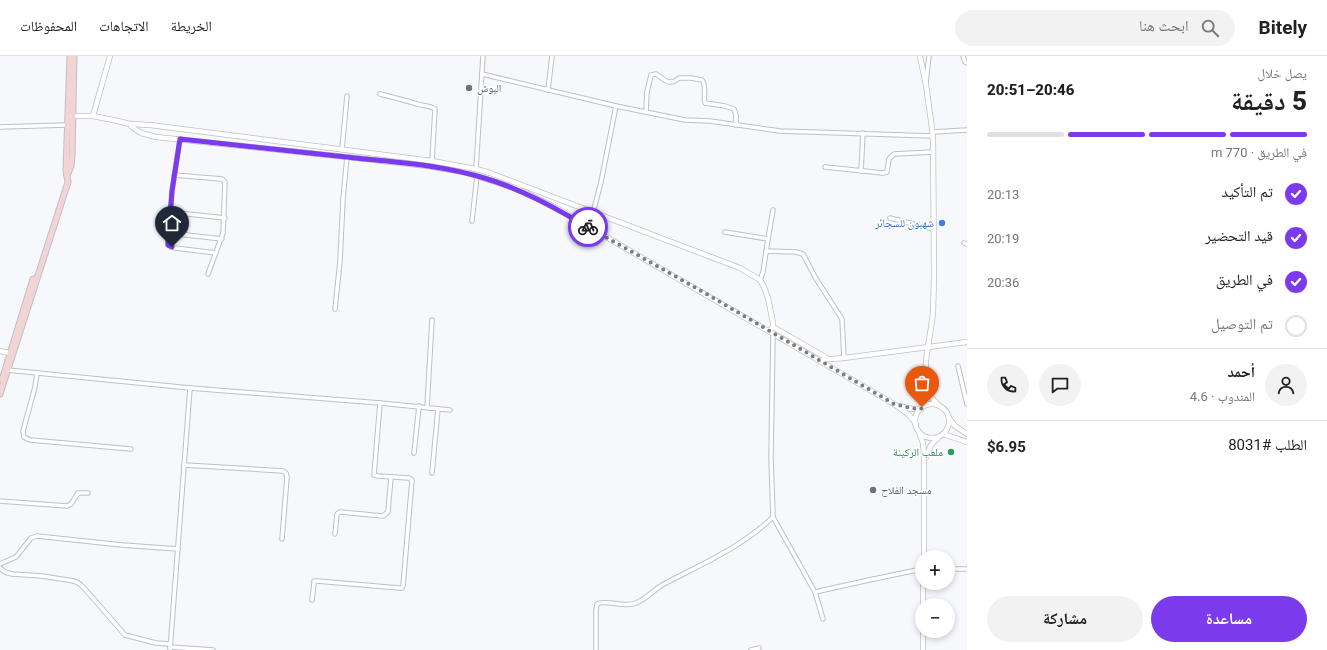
<!DOCTYPE html>
<html lang="ar">
<meta charset="utf-8">
<style>
:root{--surface:#fff;--page:#f2f2f2;--text:#222;--muted:#767676;--line:#e0e0e0;--accent:#7c3aed}
body{margin:0;font-family:Roboto,"Noto Naskh Arabic",sans-serif;background:var(--page);color:var(--text);direction:rtl;height:100vh;display:flex;flex-direction:column;font-size:15px;white-space:nowrap}
*{box-sizing:border-box;margin:0}
p{font-size:13px;color:var(--muted)}
.icon{flex:none;width:22px;height:22px;fill:none;stroke:currentColor;stroke-width:2;stroke-linecap:round;stroke-linejoin:round}
.map{position:relative;flex:1;overflow:hidden;direction:ltr}
.details{display:flex;flex-direction:column;background:var(--surface);width:360px}
.details>*{flex:none}
.buttons{position:absolute;left:915px;top:494px;display:grid;gap:8px}
.buttons a{display:grid;place-items:center;width:40px;height:40px;border-radius:50%;background:var(--surface);box-shadow:0 2px 6px #0003;font-size:20px}
.pin{position:absolute;display:grid;place-items:center;width:34px;height:34px;color:#fff;margin:-41px -17px;border-radius:50% 50% 50% 0;rotate:-45deg;box-shadow:0 0 4px #0007}
.pin .icon{rotate:45deg}
.courier{position:absolute;display:grid;place-items:center;width:40px;height:40px;margin:-20px;border:3px solid #7c3aed;border-radius:50%;background:#fff;color:#222;box-shadow:0 1px 5px #0007}
.summary em{font-style:normal;font-weight:800}
.summary div{display:flex;flex-direction:column-reverse}
.summary{display:flex;align-items:center;justify-content:space-between;height:68px;padding:0 20px}
h1{font-size:26px;font-weight:800;line-height:30px}
.bar{display:grid;grid-template-columns:repeat(4,1fr);gap:6px 4px;align-content:center;height:48px;padding:0 20px}
.bar i{height:5px;border-radius:3px;background:var(--line)}
.bar .selected{background:var(--accent)}
.bar p{grid-column:span 4}
.line{display:flex;align-items:center;gap:10px;padding:0 20px;border-top:1px solid var(--line)}
.line div{flex:1}
.round{display:grid;place-items:center;flex:none;width:42px;height:42px;border-radius:21px;background:var(--page)}
ol{padding:0 20px;list-style:none}
li{display:flex;align-items:center;gap:12px;height:44px}
li p{margin-inline-start:auto}
li .icon{padding:4px;border-radius:50%;background:var(--accent);color:#fff;stroke-width:4}
li:last-child{color:var(--muted)}
li i{width:22px;height:22px;border:2px solid var(--line);border-radius:50%}
.cta{display:flex;gap:8px;margin-top:auto;padding:8px 20px}
.cta a{flex:1;height:46px;border-radius:24px;background:var(--accent);color:#fff;font-size:16px;font-weight:800;line-height:46px;text-align:center}
.cta a+a{background:var(--page);color:var(--text)}
header{display:flex;align-items:center;gap:24px;box-sizing:border-box;height:56px;padding:0 20px;background:var(--surface);border-bottom:1px solid var(--line)}
header strong{font-size:19px}
nav{display:flex;gap:22px;margin-inline-start:auto;font-size:14px}
.search{width:280px;height:36px;background:var(--page);display:flex;align-items:center;gap:10px;box-sizing:border-box;padding:0 14px;border-radius:22px;color:var(--muted);font-size:15px}
main{display:flex;flex:1;min-height:0}
.map>svg:first-child{display:block}
.lines{fill:none;stroke-linecap:round;stroke-linejoin:round}
.minor-casing{stroke:#bec0c4;stroke-width:5.5}
.tertiary-casing{stroke:#bec0c4;stroke-width:6}
.secondary-casing{stroke:#bec0c4;stroke-width:7}
.minor{stroke:#fff;stroke-width:3.5}
.tertiary{stroke:#fff;stroke-width:4.5}
.secondary{stroke:#f3d4d5;stroke-width:5}
.done{stroke:#7c7d7f;stroke-width:4;stroke-dasharray:0 7.2}
.route{stroke:#7c3aed;stroke-width:5}
.worship-dot{fill:#6b7280;stroke:#fff;stroke-width:1.5}
.shop-dot{fill:#3f7fe0;stroke:#fff;stroke-width:1.5}
.leisure-dot{fill:#2e9e5b;stroke:#fff;stroke-width:1.5}
.labels{text-anchor:middle;dominant-baseline:central;stroke-width:3;stroke-linejoin:round;paint-order:stroke}
.worship-label{font-size:11px;fill:#5b616d;stroke:#fff;text-anchor:start}
.shop-label{font-size:11px;fill:#366cbe;stroke:#fff;text-anchor:end}
.leisure-label{font-size:11px;fill:#27864d;stroke:#fff;text-anchor:end}
</style>
<header>
<strong>Bitely</strong>
<div class="search"><svg class="icon" aria-label="search" viewBox="0 0 24 24"><circle cx="10" cy="10" r="6"/><path d="M15 15l6 6"/></svg>ابحث هنا</div>
<nav><a>الخريطة</a><a>الاتجاهات</a><a>المحفوظات</a></nav>
</header>
<main>
<section class="details">
<div class="summary"><div><h1>5 دقيقة</h1><p>يصل خلال</p></div><em>20:46–20:51</em></div>
<div class="bar"><i class="selected"></i><i class="selected"></i><i class="selected"></i><i></i><p>في الطريق · 770 m</p></div>
<ol>
<li><svg class="icon" aria-label="check" viewBox="0 0 24 24"><path d="M5 12l5 5 9-10"/></svg>تم التأكيد<p>20:13</p></li>
<li><svg class="icon" aria-label="check" viewBox="0 0 24 24"><path d="M5 12l5 5 9-10"/></svg>قيد التحضير<p>20:19</p></li>
<li><svg class="icon" aria-label="check" viewBox="0 0 24 24"><path d="M5 12l5 5 9-10"/></svg>في الطريق<p>20:36</p></li>
<li><i></i>تم التوصيل</li>
</ol>
<div class="line" style="height:72px"><a class="round"><svg class="icon" aria-label="person" viewBox="0 0 24 24"><circle cx="12" cy="8" r="4"/><path d="M4 21q1-7 8-7t8 7"/></svg></a><div><b>أحمد</b><p>المندوب · 4.6</p></div><a class="round"><svg class="icon" aria-label="chat" viewBox="0 0 24 24"><path d="M4 5h16v11H9l-5 4z"/></svg></a><a class="round"><svg class="icon" aria-label="phone" viewBox="0 0 24 24"><path d="M5 4h4l2 5-3 2q2 4 5 5l2-3 5 2v4C11 20 4 13 5 4z"/></svg></a></div>
<div class="line" style="height:52px"><div>الطلب #8031</div><b>$6.95</b></div>
<div class="cta"><a>مساعدة</a><a>مشاركة</a></div>
</section>
<div class="map">
<svg width="967" height="594" viewBox="0 0 967 594">
<rect width="100%" height="100%" fill="#f6f8fc"/>
<g class="lines">
<g class="minor-casing">
<g id="minor">
<path d="M 963,0 L 965,6 L 967,7"/>
<path d="M 482,18 L 616,50 L 685,64 L 710,65 L 780,75 L 933,80"/>
<path d="M 926,26 L 929,0"/>
<path d="M 548,34 L 552,0"/>
<path d="M 380,38 C 392,41 404,44 417,48 C 423,50 429,49 435,53 L 432,105"/>
<path d="M 646,56 L 647,36 L 651,19 L 656,18 C 664,23 669,31 679,22 L 691,22 L 702,24 C 707,30 703,40 705,47 L 725,50 L 734,53 L 736,59 L 736,69"/>
<path d="M 0,71 L 67,69"/>
<path d="M 933,76 L 967,74"/>
<path d="M 180,83 L 172,135 L 168,189 L 175,192 L 216,197"/>
<path d="M 342,93 L 347,40"/>
<path d="M 825,111 L 883,117 L 887,116 L 889,103 L 894,98 L 933,96"/>
<path d="M 476,113 L 483,0"/>
<path d="M 861,115 L 863,77"/>
<path d="M 174,119 L 222,123 L 225,126 L 223,177 L 208,218"/>
<path d="M 169,156 L 225,162"/>
<path d="M 890,162 L 933,173"/>
<path d="M 472,165 L 477,120"/>
<path d="M 589,172 L 601,126 L 616,50"/>
<path d="M 725,176 L 768,183"/>
<path d="M 168,177 L 222,183"/>
<path d="M 964,187 L 967,188"/>
<path d="M 766,195 L 796,196 L 803,198 L 815,221 L 842,263 L 844,302"/>
<path d="M 760,224 L 763,216 L 768,183 L 773,154"/>
<path d="M 335,253 L 340,205 L 343,143 L 347,101"/>
<path d="M 773,277 L 771,401 L 773,461 L 815,536 L 823,563"/>
<path d="M 958,310 L 967,348"/>
<path d="M 7,314 L 190,332 L 380,347 L 450,354"/>
<path d="M 37,317 L 35,331 L 23,375 L 24,381 L 30,384 L 131,393"/>
<path d="M 427,351 L 432,264"/>
<path d="M 414,397 L 419,350"/>
<path d="M 184,409 L 283,415 L 286,417 L 287,421 L 282,483"/>
<path d="M 432,417 L 438,353"/>
<path d="M 0,445 L 67,450 L 71,448 L 78,437 L 88,437"/>
<path d="M 335,478 L 337,458 L 340,456 L 383,460 L 387,457 L 388,455 L 391,421"/>
<path d="M 0,508 L 16,501 L 31,482 L 37,480 L 122,489 L 178,493"/>
<path d="M 0,512 L 5,516 L 12,518 L 42,520 L 74,525 L 80,528 L 92,541 L 125,579 L 156,587 L 170,588"/>
<path d="M 948,513 L 967,513"/>
<path d="M 815,536 L 869,524 L 922,513"/>
<path d="M 312,544 L 314,527 L 314,525 L 317,525 L 399,532 L 402,532 L 403,530 L 412,424 L 409,422 L 378,420 L 374,419 L 380,347"/>
<path d="M 170,591 L 213,594"/>
<path d="M 170,594 L 190,332"/>
<path d="M 596,594 L 596,554 L 597,548 C 606,543 623,552 636,547 C 647,543 654,533 664,528 C 702,508 742,491 773,461"/>
<path d="M 751,594 L 759,592"/>
</g>
</g>
<g class="tertiary-casing">
<g id="tertiary">
<path d="M 920,0 L 926,29 L 933,80 L 934,217 L 933,258 L 926,304 L 925,336 L 921,353"/>
<path d="M 70,60 L 93,60 L 118,65 L 130,68 L 150,69 L 432,105 L 476,113 L 490,117 L 740,212 L 760,224 L 764,231 L 768,242 L 773,267 L 773,271 L 769,275"/>
<path d="M 93,60 L 110,0"/>
<path d="M 130,68 L 132,71 L 141,77 L 156,81 L 347,101 L 427,110 L 464,116 L 518,133 L 558,153 L 894,348 L 908,358 L 916,368"/>
<path d="M 773,271 L 827,302"/>
<path d="M 0,295 L 9,297"/>
<path d="M 819,304 L 844,302 L 967,286"/>
<path d="M 927,331 L 931,341 L 939,350"/>
<circle cx="932" cy="365" r="17"/>
<path d="M 899,350 L 912,353 L 921,353"/>
<path d="M 949,362 L 955,370 L 967,378"/>
<path d="M 919,376 L 923,387 L 924,400 L 924,501"/>
<path d="M 943,378 L 967,386"/>
<path d="M 926,401 L 931,389 L 939,381"/>
<path d="M 923,549 L 923,527"/>
<path d="M 923,594 L 923,575"/>
</g>
</g>
<g class="secondary-casing">
<g id="secondary">
<path d="M 67,120 L 71,110 L 72,100 L 74,0"/>
<path d="M 2,324 L 33,223"/>
<path d="M 0,338 L 68,126 L 66,114 L 70,0"/>
</g>
</g>
<use href="#minor" class="minor"/>
<use href="#tertiary" class="tertiary"/>
<use href="#secondary" class="secondary"/>
</g>
<g class="lines">
<path class="done" d="M 588,171 L 710,240 L 894,348 L 910,352 L 921,353 L 922,351"/>
<path class="route" d="M 172,191 L 168,189 L 168,186 L 172,135 L 180,83 C 242,90 303,96 365,103 C 405,107 446,110 484,122 C 522,133 555,152 588,171"/>
</g>
<g class="worship-dot">
<circle cx="469" cy="32" r="4"/>
<circle cx="873" cy="434" r="4"/>
</g>
<circle class="shop-dot" cx="942" cy="167" r="4"/>
<circle class="leisure-dot" cx="951" cy="396" r="4"/>
<g class="labels">
<g class="worship-label">
<text x="477" y="32">البوش</text>
<text x="881" y="434">مسجد الفلاح</text>
</g>
<g class="shop-label">
<text x="934" y="167">شهبون للسجائر</text>
</g>
<g class="leisure-label">
<text x="943" y="396">ملعب الركينة</text>
</g>
</g>
</svg>
<div class="buttons">
<a>+</a>
<a>−</a>
</div>
<div class="pin" style="left:922px;top:351px;background:#ea580c"><svg class="icon" aria-label="bag" viewBox="0 0 24 24"><path d="M5 8h14l-1 12H6zM9 8a3 3 0 0 1 6 0"/></svg></div>
<div class="pin" style="left:172px;top:191px;background:#1f2937"><svg class="icon" aria-label="home" viewBox="0 0 24 24"><path d="M3 11l9-7 9 7M6 9v11h12V9"/></svg></div>
<div class="courier" style="left:588px;top:171px"><svg class="icon" aria-label="bike" viewBox="0 0 24 24"><circle cx="6" cy="16" r="4"/><circle cx="18" cy="16" r="4"/><path d="M6 16l4-8h5l3 8M10 8l3 8H6M13 5h3"/></svg></div>
</div>
</main>
